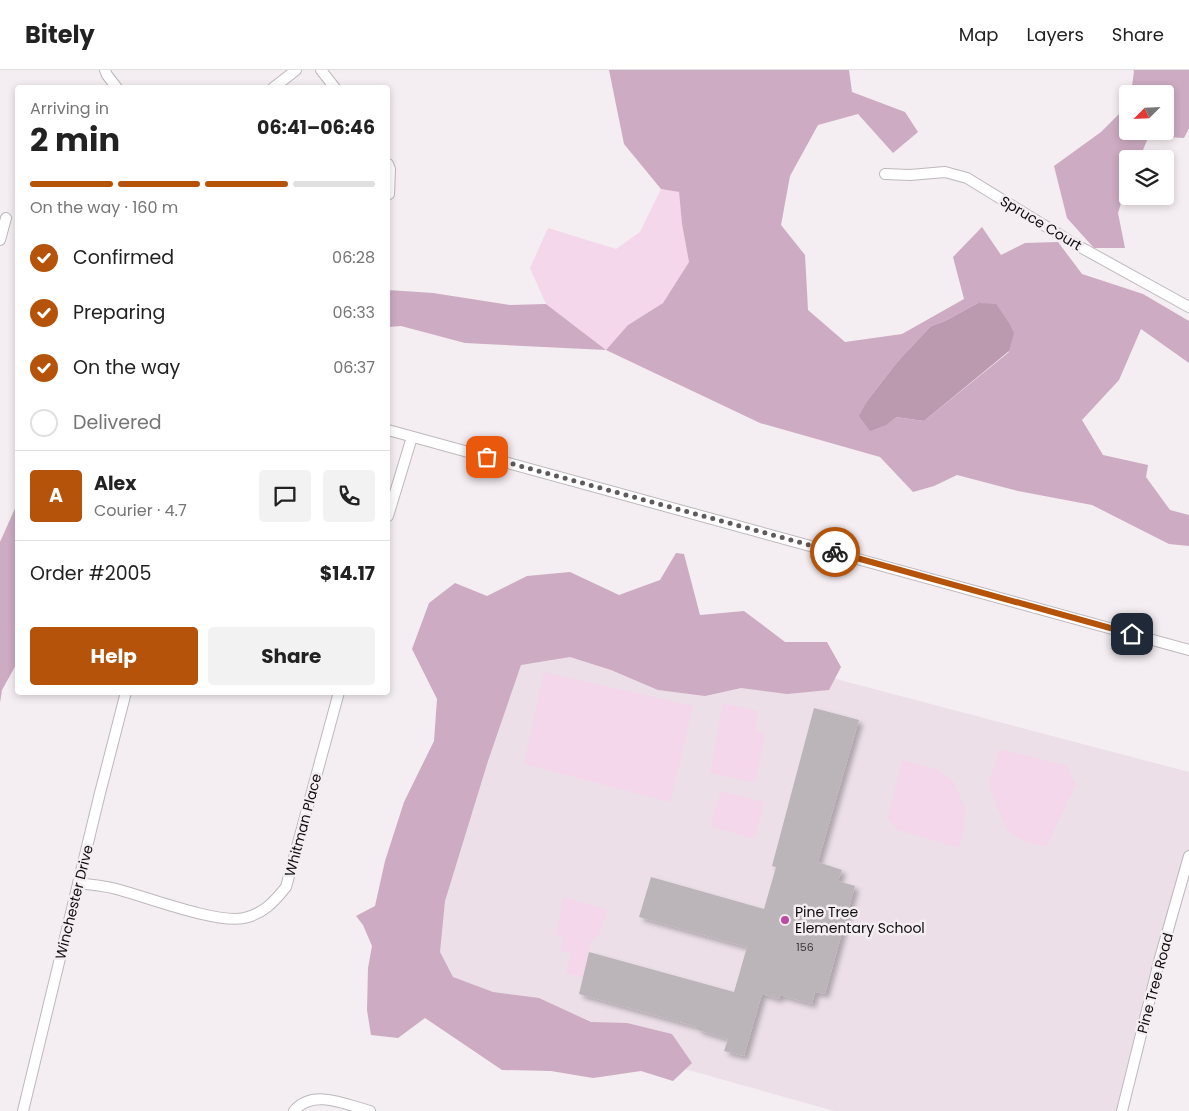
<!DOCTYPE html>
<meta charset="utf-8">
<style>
:root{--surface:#fff;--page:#f2f2f2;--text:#222;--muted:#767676;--line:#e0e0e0;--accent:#b45309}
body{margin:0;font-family:Poppins,sans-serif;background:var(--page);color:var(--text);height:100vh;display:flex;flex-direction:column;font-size:19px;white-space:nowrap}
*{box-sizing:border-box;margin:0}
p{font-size:16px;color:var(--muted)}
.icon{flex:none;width:28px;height:28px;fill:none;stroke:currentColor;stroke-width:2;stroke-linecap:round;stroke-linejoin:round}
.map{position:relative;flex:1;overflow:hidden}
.side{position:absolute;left:15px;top:15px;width:375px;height:610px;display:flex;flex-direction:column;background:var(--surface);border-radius:5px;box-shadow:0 2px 8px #0003}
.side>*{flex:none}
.needle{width:32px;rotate:246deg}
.buttons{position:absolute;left:1119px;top:15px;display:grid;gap:10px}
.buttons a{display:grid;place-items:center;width:55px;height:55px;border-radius:5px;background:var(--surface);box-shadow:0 2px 8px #0003;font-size:25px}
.pin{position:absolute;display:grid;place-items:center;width:42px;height:42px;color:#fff;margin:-21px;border-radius:10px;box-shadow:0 2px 8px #0006}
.courier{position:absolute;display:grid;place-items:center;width:50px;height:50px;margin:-25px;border:4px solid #b45309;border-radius:50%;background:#fff;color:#222;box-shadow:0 1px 6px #0007}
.headline em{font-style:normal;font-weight:700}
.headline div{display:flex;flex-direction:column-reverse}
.headline{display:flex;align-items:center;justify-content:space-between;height:85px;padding:0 15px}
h1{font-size:32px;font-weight:700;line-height:38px}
.bar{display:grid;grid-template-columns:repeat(4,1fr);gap:8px 5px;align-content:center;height:60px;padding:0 15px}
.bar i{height:6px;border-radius:4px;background:var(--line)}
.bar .on{background:var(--accent)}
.bar p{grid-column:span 4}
.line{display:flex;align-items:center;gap:12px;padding:0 15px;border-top:1px solid var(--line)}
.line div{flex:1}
.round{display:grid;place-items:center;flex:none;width:52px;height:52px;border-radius:5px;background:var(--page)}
ol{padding:0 15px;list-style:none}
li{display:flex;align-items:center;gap:15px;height:55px}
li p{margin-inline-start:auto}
li .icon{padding:5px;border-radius:50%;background:var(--accent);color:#fff;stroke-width:4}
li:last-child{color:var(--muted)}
li i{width:28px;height:28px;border:2px solid var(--line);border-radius:50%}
.button{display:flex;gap:10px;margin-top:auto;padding:10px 15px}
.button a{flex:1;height:58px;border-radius:5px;background:var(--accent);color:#fff;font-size:20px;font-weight:700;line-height:58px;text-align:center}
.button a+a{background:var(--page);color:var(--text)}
header{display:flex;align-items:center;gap:30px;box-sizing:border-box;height:70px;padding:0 25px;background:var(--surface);border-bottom:1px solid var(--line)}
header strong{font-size:24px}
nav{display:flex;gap:28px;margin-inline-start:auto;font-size:18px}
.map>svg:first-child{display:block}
.built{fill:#ecdfe8}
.green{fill:#f4d7ea}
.forest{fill:#cdabc2;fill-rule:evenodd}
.water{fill:#bb9aaf}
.building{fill:#bbb5b9;filter:url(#shadow)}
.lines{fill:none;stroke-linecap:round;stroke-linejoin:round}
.street-casing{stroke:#beb8bc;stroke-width:12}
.street{stroke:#fff;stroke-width:10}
.done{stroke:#5f5b5d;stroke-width:5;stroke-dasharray:0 9}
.route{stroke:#b45309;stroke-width:6}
.poi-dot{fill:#bf4aa1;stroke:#f4edf1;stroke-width:2}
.labels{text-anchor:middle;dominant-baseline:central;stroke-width:5;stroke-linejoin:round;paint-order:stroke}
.number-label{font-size:11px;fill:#3a3739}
.street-label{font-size:14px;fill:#0f0d0e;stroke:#f4edf1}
.poi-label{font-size:14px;fill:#0f0d0e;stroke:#f4edf1;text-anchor:start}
</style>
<header>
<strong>Bitely</strong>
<nav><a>Map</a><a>Layers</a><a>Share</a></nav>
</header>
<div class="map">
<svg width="1189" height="1041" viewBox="0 0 1189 1041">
<defs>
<filter id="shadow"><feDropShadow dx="4" dy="4" stdDeviation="2.5" flood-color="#0004"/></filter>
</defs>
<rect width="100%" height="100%" fill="#f4edf1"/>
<path class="built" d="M 506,522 L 1189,702 L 1189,786 L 1122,1041 L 834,1041 L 408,921 Z"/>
<g class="green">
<path d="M 661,119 L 679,122 L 682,154 L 689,192 L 663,233 L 628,255 L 606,280 L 546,234 L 530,198 L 548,158 L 616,179 L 640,162 Z"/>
<path d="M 544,602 L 693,636 L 670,732 L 524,694 Z"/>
<path d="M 723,633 L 757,641 L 756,661 L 765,665 L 755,713 L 710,703 Z"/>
<path d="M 1000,679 L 1067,696 L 1076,715 L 1046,777 L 1027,772 L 1008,762 L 997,737 L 989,713 Z"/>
<path d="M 902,690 L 939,700 L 954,713 L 965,738 L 963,766 L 958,778 L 898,760 L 888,748 Z"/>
<path d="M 721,721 L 764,732 L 754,769 L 710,756 Z"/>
<path d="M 564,827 L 607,840 L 599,865 L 590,872 L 583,908 L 566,903 L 572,883 L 560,881 L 563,867 L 556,865 Z"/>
</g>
<g class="forest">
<path d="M 609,0 L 849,0 L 852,22 L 905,42 L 918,62 L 893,83 L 858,44 L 818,55 L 790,106 L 781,155 L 805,185 L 808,240 L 845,272 L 902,264 L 964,229 L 953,187 L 982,157 L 1001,185 L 1025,173 L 1058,172 L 1082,204 L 1143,224 L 1189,251 L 1189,293 L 1141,259 L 1119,310 L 1082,350 L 1103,385 L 1148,395 L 1146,407 L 1170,440 L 1189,445 L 1189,476 L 1169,474 L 1092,435 L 1018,421 L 957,405 L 934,416 L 913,422 L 880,387 L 760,353 L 606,280 L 465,273 L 401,256 L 388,257 L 388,220 L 433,223 L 510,235 L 546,234 L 606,280 L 628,255 L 663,233 L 689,192 L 682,154 L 679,122 L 661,119 L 624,74 ZM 978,233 L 1009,282 L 924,351 L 896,347 L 860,346 L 867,331 L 898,291 L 931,256 L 945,251 Z"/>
<path d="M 1133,0 L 1189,0 L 1189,58 L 1184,68 L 1149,66 L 1139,89 L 1128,89 L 1127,114 L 1118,143 L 1125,178 L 1094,178 L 1067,148 L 1054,96 L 1101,62 L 1127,36 L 1128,61 L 1165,61 L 1165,24 L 1131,24 L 1134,1 Z"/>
<path d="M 17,434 L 17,593 L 2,620 L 0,633 L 0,472 Z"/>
<path d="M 676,483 L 684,484 L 700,545 L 744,541 L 785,572 L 827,572 L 841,597 L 829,620 L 787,624 L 741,618 L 705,626 L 658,620 L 611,600 L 570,587 L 521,595 L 488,691 L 445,831 L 440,882 L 453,907 L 493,922 L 539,928 L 591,952 L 627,953 L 672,964 L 692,993 L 673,1011 L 641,1001 L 593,1008 L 551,1001 L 502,1000 L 425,948 L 398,968 L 371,965 L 367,940 L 368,898 L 372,876 L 363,855 L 356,846 L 375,836 L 385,791 L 404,732 L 434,671 L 437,629 L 412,579 L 429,533 L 455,513 L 487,526 L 527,506 L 570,502 L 619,525 L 660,510 Z"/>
</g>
<path class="water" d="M 978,233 L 996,234 L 1009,253 L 1014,263 L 1009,281 L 924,351 L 896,347 L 886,355 L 870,361 L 859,346 L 867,331 L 898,291 L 931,256 L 945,251 Z"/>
<path class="building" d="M 814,638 L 859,650 L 818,792 L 842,800 L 838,811 L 855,816 L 825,924 L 815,922 L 812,934 L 780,925 L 779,929 L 762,924 L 744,986 L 724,981 L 728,969 L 698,960 L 698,957 L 579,924 L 589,882 L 734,922 L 747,877 L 639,847 L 651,807 L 764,839 L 776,797 L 772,796 Z"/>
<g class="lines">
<g class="street-casing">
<g id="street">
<path d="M 105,0 L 107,5 L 117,18"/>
<path d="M 321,0 L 335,18"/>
<path d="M 273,18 L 296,0"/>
<path d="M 388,94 L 390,99 L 389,124"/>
<path d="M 885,104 L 910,105 L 945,102 L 967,108 L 1073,173 L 1189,237"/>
<path d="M 0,170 L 6,148"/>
<path d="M 388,360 L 1189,580"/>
<path d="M 388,446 L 412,367"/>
<path d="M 78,813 C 92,815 107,816 120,820 C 149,828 218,854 244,848 C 263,844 274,832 286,817 L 339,622"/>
<path d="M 23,1041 L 100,723 L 126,622"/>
<path d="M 294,1041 C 313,1018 347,1035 370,1041"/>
<path d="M 1122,1041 L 1160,888 L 1189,786"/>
</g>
</g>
<use href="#street" class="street"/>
</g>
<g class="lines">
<path class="done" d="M 487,387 L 835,482"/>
<path class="route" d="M 835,482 L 1132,564"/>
</g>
<circle class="poi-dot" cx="785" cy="850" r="5"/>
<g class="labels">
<g class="number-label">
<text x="805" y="877">156</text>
</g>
<g class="street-label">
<text transform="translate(1041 153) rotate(31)">Spruce Court</text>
<text transform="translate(303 755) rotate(-75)">Whitman Place</text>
<text transform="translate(74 832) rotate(-76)">Winchester Drive</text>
<text transform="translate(1155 913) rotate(-75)">Pine Tree Road</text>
</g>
<g class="poi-label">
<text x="795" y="842">Pine Tree<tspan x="795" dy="16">Elementary School</tspan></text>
</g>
</g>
</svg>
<div class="buttons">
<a><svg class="needle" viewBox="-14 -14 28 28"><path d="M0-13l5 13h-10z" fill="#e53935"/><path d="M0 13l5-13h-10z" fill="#767676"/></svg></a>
<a><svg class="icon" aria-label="layers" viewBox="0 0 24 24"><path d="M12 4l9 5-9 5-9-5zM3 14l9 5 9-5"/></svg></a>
</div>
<div class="pin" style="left:487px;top:387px;background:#ea580c"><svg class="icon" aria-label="bag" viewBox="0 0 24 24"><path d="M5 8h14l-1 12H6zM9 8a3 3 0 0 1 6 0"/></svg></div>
<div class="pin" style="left:1132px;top:564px;background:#1f2937"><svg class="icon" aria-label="home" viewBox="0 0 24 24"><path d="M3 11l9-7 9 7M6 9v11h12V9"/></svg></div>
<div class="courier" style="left:835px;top:482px"><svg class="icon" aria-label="bike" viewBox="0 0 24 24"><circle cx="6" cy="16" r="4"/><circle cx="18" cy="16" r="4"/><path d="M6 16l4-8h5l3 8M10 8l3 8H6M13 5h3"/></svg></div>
<section class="side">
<div class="headline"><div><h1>2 min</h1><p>Arriving in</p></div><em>06:41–06:46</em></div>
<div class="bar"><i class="on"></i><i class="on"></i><i class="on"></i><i></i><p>On the way · 160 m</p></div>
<ol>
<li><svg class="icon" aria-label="check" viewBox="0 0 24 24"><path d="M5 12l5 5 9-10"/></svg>Confirmed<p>06:28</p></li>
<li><svg class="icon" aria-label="check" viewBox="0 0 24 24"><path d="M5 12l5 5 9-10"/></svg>Preparing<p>06:33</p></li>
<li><svg class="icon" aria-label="check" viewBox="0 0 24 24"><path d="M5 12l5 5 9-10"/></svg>On the way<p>06:37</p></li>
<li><i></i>Delivered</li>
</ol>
<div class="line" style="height:90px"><b class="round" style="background:var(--accent);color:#fff">A</b><div><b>Alex</b><p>Courier · 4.7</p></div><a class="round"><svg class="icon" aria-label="chat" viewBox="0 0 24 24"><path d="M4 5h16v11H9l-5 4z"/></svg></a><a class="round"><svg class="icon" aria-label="phone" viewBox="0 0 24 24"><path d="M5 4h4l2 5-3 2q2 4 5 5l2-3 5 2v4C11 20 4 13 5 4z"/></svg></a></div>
<div class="line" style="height:65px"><div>Order #2005</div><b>$14.17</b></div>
<div class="button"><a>Help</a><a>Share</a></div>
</section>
</div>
